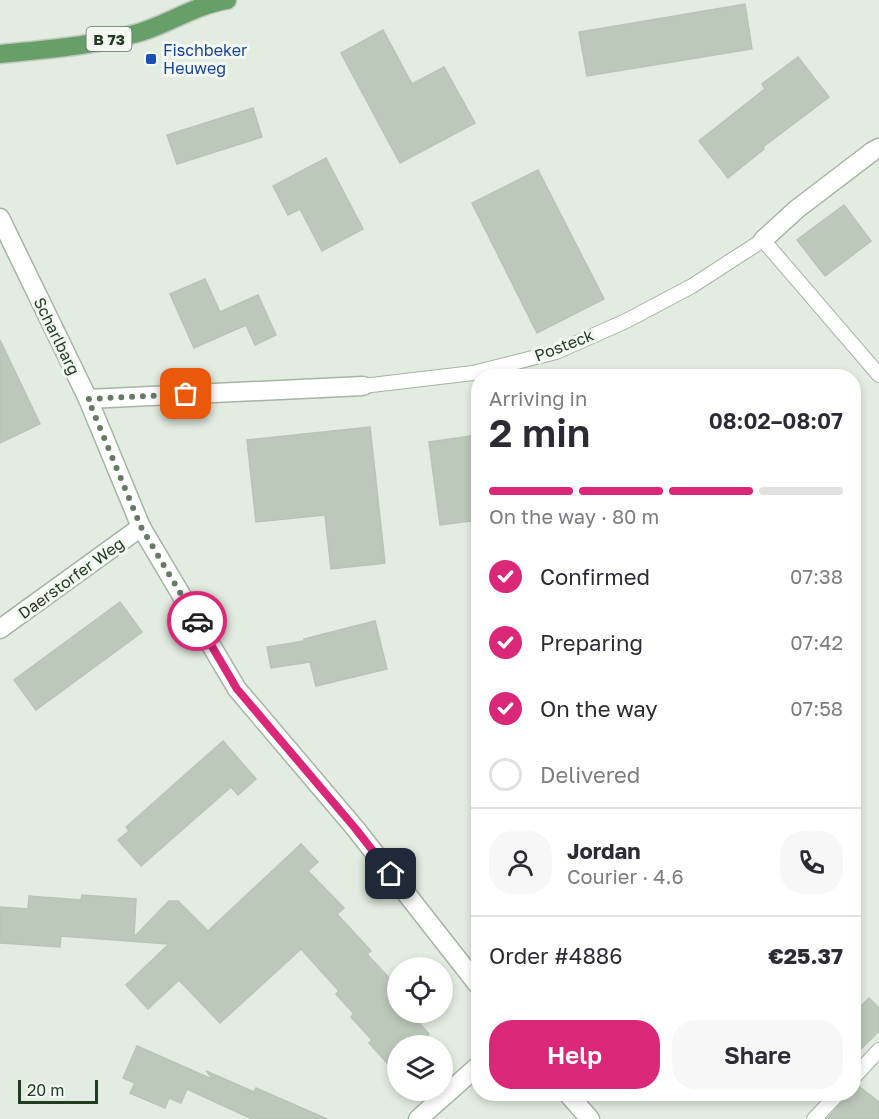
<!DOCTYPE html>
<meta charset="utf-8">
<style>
:root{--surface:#fff;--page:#f7f7f7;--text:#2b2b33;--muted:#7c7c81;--line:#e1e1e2;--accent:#db2777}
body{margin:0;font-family:"Golos Text",sans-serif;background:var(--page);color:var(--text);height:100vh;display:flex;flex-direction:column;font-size:22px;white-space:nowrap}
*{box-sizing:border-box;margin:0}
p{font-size:20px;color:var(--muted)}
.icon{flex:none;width:33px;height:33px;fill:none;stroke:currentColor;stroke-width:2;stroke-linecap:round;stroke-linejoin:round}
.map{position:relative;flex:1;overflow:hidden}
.details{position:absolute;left:471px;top:369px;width:390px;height:732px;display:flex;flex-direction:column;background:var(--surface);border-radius:24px;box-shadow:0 3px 9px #0003}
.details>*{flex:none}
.fabs{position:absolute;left:387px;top:957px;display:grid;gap:12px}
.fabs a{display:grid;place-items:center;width:66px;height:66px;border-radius:50%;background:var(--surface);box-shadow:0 3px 9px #0003;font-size:30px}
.scale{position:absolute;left:18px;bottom:15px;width:80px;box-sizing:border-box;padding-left:6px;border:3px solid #223c22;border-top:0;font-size:16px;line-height:21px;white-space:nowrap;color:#223c22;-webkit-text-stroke:4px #f3f8f2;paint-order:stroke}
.pin{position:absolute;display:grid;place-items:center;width:51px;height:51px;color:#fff;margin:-26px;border-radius:12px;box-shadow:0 3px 9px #0006}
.courier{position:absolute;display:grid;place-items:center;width:60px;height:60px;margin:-30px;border:4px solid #db2777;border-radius:50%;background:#fff;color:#222;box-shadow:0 2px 8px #0007}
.headline em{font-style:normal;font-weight:600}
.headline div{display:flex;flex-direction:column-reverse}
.headline{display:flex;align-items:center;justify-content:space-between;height:102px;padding:0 18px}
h1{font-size:39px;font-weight:600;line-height:45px}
.bar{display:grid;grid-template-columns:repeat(4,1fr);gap:9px 6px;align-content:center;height:72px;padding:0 18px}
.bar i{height:8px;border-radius:4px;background:var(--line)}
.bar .selected{background:var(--accent)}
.bar p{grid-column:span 4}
.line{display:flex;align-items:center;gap:15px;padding:0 18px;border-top:2px solid var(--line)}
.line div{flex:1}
.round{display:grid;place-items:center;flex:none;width:63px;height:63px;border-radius:24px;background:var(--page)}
ol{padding:0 18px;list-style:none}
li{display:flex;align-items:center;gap:18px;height:66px}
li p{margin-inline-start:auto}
li .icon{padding:6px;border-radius:50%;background:var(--accent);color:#fff;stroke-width:4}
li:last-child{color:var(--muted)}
li i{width:33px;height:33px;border:3px solid var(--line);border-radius:50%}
.action{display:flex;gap:12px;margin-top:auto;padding:12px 18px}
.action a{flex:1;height:69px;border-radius:24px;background:var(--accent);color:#fff;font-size:24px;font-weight:600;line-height:69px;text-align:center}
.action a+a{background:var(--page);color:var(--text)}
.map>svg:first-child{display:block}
.building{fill:#bcc9ba;stroke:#b6c5b4;stroke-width:1.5}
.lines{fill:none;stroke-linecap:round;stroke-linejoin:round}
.service-casing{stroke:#a5b4a4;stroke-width:16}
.minor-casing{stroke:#a5b4a4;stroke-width:21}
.primary-casing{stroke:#c1c8c1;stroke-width:21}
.service{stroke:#fff;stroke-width:14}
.minor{stroke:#fff;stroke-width:18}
.primary{stroke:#66a068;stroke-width:18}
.done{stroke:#667a65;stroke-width:6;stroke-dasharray:0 10.8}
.route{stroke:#db2777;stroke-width:8}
.transit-dot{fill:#1a4fb4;stroke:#f3f8f2;stroke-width:2}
.labels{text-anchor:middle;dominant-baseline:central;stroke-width:6;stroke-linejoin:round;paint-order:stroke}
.shield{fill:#f3f8f2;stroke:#617460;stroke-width:1.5}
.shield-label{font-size:15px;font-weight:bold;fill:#223c22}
.transit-label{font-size:16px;fill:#164399;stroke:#f3f8f2;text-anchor:start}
.street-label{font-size:16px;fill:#223c22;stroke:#f3f8f2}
</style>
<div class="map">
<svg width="879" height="1119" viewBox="0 0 879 1119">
<rect width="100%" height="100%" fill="#e3ece1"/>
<g class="building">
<path d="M 745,4 L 752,49 L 587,76 L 579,32 Z"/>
<path d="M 383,30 L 412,84 L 444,67 L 475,123 L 400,163 L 341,53 Z"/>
<path d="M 798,57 L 829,97 L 763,147 L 764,149 L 728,178 L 699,141 L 765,89 L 762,84 Z"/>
<path d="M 253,108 L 262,137 L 177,164 L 167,135 Z"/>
<path d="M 326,158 L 363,229 L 322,251 L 300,209 L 288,215 L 273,186 Z"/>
<path d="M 538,170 L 604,299 L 537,333 L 472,203 Z"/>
<path d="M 844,205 L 871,241 L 825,276 L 797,240 Z"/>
<path d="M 205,279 L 220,312 L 258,295 L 276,335 L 255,345 L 246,325 L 194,348 L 170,294 Z"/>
<path d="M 0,340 L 40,424 L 0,443 Z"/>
<path d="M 370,427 L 385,563 L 331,569 L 325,515 L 256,522 L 247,440 Z"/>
<path d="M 478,435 L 478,520 L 440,525 L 429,442 Z"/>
<path d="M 120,602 L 142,632 L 36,710 L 14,680 Z"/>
<path d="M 375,621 L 387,669 L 316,686 L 310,662 L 271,668 L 267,647 L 304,641 L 304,639 Z"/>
<path d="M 223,741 L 256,779 L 238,795 L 231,787 L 141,866 L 118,840 L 129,831 L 126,827 Z"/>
<path d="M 301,844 L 318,862 L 308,871 L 344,908 L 337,914 L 371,951 L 367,954 L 392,981 L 389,983 L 398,993 L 398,1012 L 409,1012 L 429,1034 L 416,1046 L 398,1046 L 398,1075 L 369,1043 L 372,1040 L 351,1017 L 354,1014 L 336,994 L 339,991 L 301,949 L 220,1023 L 179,980 L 148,1009 L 126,985 L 169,944 L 61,936 L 60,947 L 0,943 L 0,907 L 28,909 L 29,896 L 81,900 L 82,895 L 136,899 L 134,937 L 169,901 L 178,901 L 208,931 Z"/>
<path d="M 869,998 L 879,1008 L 879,1031 L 854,1056 L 854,1013 Z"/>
<path d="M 137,1046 L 214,1080 L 206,1071 L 254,1092 L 256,1088 L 327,1119 L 252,1119 L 187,1089 L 181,1103 L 169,1098 L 165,1108 L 130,1093 L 135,1083 L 123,1078 Z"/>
<path d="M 857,1085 L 879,1102 L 879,1119 L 827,1119 L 844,1100 L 847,1094 L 854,1094 L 854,1086 Z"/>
</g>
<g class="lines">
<g class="service-casing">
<g id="service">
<path d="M 363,386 L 473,373 L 556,352 L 626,321 L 692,286 L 763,240 L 879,375"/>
<path d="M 854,1077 L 879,1050"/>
<path d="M 814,1119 L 838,1094"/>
</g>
</g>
<g class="minor-casing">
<g id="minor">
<path d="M 0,218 L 88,399 L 141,527 L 237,689 L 355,828 L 478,985"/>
<path d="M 763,240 L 797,209 L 873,151 L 879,148"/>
<path d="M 88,399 L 363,386"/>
<path d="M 0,629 L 141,527"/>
<path d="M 568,1094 L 590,1119"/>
<path d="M 418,1119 L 478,1066"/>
</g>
</g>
<g class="primary-casing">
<path id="primary" d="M 0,54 C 47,49 95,46 141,32 C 170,23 196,5 227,0"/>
</g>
<use href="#service" class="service"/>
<use href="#minor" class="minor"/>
<use href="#primary" class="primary"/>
</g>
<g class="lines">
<path class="done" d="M 186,394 L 88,399 L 141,527 L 197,621"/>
<path class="route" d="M 197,621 L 237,689 L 355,828 L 391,874"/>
</g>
<rect class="transit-dot" x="145" y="53" width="12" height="12" rx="3"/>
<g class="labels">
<rect class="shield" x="86.5" y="27" width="45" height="24" rx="4.5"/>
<g class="shield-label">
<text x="109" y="39">B 73</text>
</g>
<g class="transit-label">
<text x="163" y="50">Fischbeker<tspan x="163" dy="18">Heuweg</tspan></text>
</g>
<g class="street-label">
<text transform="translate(57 336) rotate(64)">Scharlbarg</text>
<text transform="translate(564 345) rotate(-21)">Posteck</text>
<text transform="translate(71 578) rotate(-36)">Daerstorfer Weg</text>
</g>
</g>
</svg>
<div class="fabs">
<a><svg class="icon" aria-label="locate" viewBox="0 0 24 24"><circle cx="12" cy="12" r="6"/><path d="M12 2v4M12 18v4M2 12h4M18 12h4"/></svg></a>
<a><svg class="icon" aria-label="layers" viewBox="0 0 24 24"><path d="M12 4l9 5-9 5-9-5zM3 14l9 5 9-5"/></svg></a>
</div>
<div class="scale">20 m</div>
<div class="pin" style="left:186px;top:394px;background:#ea580c"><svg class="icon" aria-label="bag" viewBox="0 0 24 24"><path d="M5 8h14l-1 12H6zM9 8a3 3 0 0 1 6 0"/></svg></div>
<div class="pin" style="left:391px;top:874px;background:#1f2937"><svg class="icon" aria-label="home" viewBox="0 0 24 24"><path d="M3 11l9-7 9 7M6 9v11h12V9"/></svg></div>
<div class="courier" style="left:197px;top:621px"><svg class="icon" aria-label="car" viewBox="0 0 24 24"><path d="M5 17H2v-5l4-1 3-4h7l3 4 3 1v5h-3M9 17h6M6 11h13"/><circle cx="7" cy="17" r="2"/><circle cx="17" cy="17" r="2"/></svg></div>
<section class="details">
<div class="headline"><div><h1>2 min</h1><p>Arriving in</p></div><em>08:02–08:07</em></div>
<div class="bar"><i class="selected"></i><i class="selected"></i><i class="selected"></i><i></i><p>On the way · 80 m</p></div>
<ol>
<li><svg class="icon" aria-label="check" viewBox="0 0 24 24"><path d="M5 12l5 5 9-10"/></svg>Confirmed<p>07:38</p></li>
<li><svg class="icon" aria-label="check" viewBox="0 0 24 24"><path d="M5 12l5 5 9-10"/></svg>Preparing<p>07:42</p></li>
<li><svg class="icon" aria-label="check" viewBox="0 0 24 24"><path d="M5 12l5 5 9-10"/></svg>On the way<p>07:58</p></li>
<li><i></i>Delivered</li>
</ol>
<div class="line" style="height:108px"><a class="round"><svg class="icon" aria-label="person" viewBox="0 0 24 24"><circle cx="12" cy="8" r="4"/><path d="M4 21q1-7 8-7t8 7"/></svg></a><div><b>Jordan</b><p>Courier · 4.6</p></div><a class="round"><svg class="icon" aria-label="phone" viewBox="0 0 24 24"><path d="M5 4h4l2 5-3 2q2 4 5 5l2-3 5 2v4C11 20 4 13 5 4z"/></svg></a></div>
<div class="line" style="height:78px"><div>Order #4886</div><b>€25.37</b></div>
<div class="action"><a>Help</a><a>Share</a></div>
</section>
</div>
